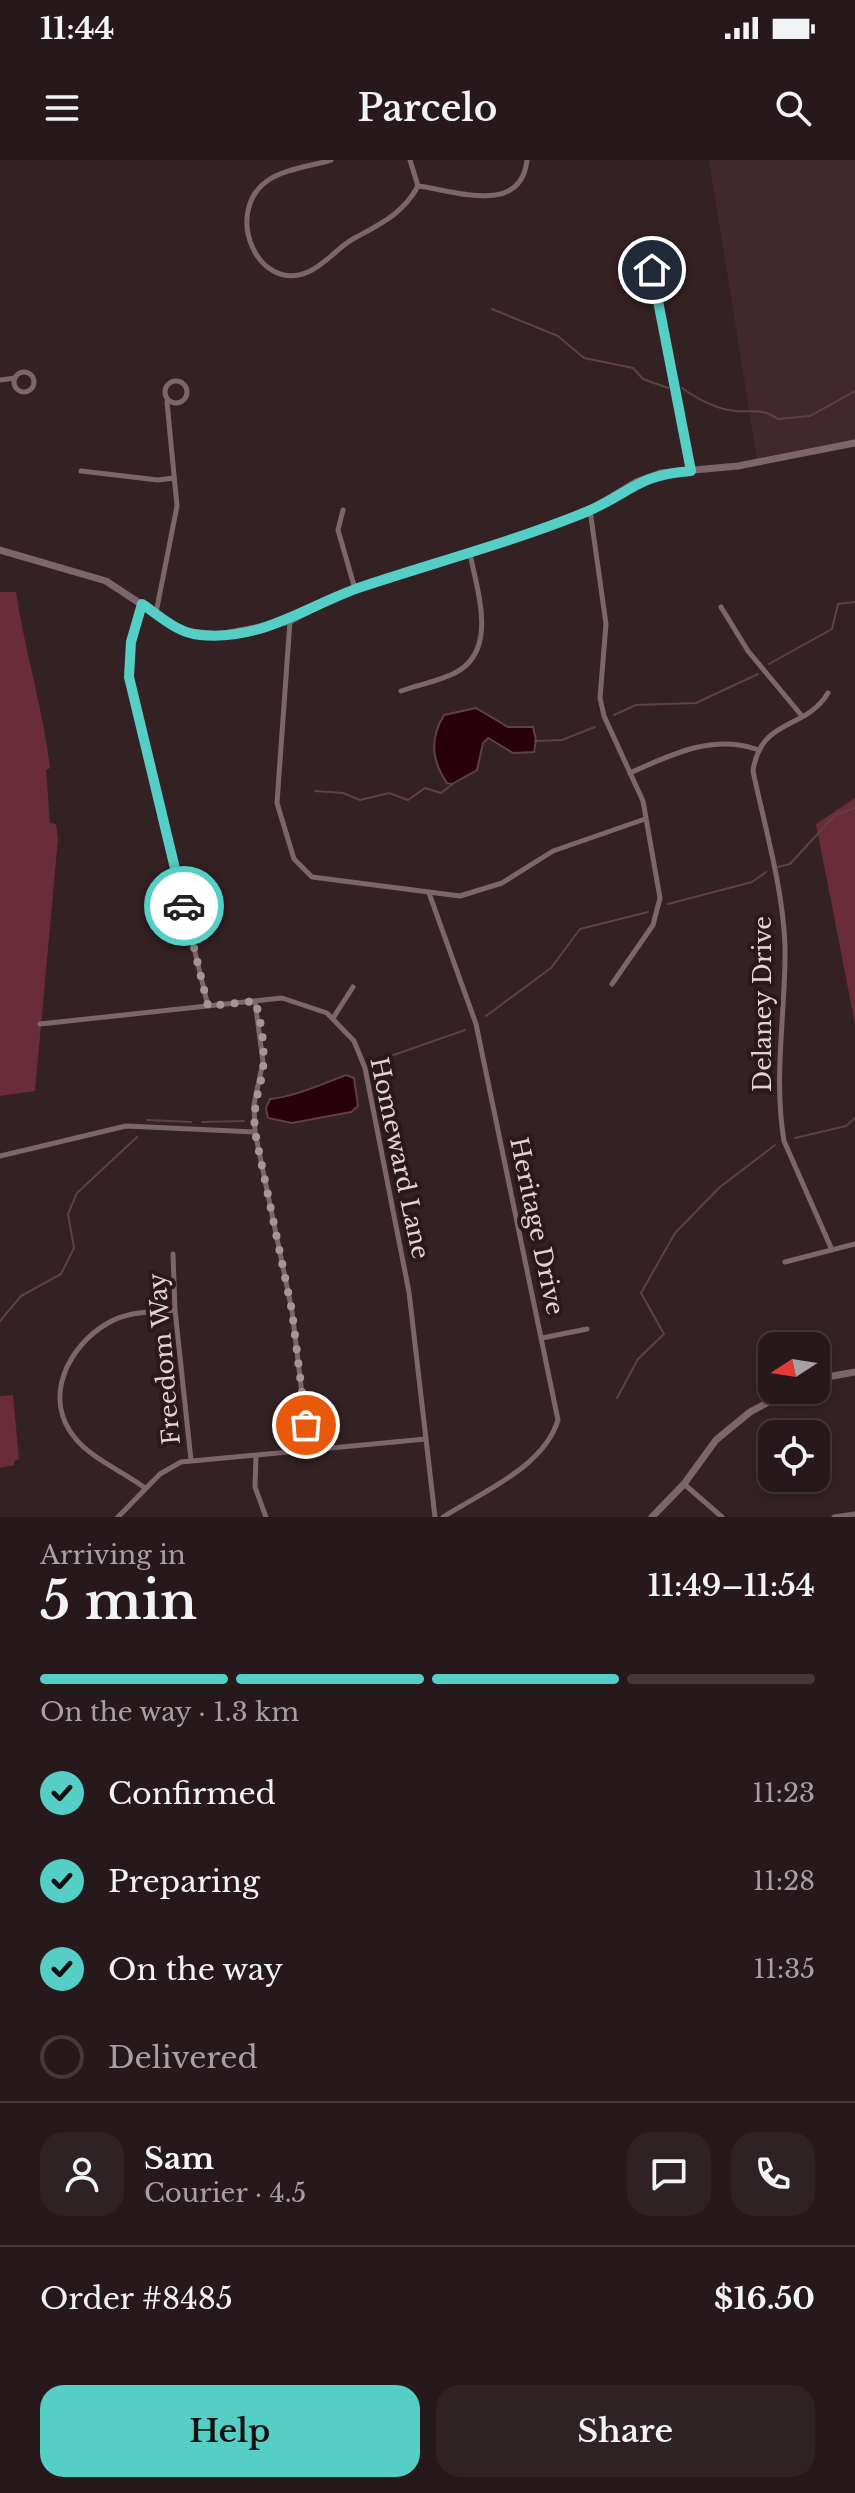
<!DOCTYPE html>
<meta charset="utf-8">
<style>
:root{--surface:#27191b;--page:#2f2224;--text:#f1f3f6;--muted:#a4a0a3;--line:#43383a;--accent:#55cec5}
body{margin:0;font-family:"Libre Baskerville",serif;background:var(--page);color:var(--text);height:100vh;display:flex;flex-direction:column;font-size:30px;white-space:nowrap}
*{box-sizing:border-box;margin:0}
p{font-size:26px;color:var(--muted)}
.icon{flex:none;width:44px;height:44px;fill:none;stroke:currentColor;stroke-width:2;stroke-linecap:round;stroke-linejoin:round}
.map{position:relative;height:1357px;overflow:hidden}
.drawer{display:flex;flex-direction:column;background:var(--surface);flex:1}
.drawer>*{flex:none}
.needle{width:52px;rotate:258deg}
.buttons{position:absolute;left:758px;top:1172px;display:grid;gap:16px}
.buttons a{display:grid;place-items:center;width:72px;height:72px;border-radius:16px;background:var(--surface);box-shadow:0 4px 12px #0003,0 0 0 2px var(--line);font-size:40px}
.pin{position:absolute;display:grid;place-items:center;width:68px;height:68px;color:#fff;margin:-34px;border:4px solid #fff;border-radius:50%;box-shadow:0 2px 8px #0007}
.courier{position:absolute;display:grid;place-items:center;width:80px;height:80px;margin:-40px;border:6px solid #55cec5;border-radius:50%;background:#fff;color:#222;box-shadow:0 2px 10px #0007}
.head em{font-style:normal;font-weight:600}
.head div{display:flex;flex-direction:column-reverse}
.head{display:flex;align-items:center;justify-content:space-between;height:136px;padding:0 40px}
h1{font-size:52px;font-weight:600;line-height:60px}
.bar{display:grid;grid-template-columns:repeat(4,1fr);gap:12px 8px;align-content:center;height:96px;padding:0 40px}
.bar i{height:10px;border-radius:6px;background:var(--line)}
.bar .on{background:var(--accent)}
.bar p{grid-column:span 4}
.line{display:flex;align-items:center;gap:20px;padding:0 40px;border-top:2px solid var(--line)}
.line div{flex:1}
.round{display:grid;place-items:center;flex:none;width:84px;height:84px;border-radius:24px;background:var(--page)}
ol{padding:0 40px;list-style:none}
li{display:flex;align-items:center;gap:24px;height:88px}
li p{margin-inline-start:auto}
li .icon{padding:8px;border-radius:50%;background:var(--accent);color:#111;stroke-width:4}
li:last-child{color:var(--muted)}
li i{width:44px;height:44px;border:4px solid var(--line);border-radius:50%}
.button{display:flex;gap:16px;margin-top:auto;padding:16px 40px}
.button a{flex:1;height:92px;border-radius:24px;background:var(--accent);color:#111;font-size:32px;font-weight:600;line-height:92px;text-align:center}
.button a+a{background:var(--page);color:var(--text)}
.status{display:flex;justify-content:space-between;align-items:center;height:56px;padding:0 40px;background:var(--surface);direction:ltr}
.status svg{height:22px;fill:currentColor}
header{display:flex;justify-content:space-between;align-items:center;height:104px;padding:0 40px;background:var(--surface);font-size:36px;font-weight:600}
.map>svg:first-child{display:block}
.built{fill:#42282d}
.green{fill:#6a2c3a}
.water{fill:#270009;stroke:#5f4046;stroke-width:2}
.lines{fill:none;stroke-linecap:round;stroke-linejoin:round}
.stream{stroke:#5f4046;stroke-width:2}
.minor{stroke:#7d666a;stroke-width:5}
.tertiary{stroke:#7d666a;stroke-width:7}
.done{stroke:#a49597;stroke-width:8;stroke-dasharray:0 14.4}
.route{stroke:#55cec5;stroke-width:10}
.labels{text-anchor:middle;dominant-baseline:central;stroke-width:8;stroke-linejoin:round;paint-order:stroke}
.street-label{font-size:24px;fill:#e1d4d5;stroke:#2a181b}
</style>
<div class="status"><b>11:44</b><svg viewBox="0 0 49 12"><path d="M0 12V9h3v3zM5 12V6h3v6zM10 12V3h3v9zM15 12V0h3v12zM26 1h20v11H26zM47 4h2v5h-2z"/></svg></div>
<header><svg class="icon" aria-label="menu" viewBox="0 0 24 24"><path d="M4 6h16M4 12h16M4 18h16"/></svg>Parcelo<svg class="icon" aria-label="search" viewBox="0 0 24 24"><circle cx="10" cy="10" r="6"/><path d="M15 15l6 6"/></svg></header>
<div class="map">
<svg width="855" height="1357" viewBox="0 0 855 1357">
<rect width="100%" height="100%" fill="#342124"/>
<path class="built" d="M 709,0 L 855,0 L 855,280 L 757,299 Z"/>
<g class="green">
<path d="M 0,432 L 16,432 C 25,492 43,548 50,608 L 46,610 L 50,663 L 56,664 L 58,679 L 35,931 L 0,936 Z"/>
<path d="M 855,638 L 855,864 L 816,664 Z"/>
<path d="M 13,1235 L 19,1299 L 14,1301 L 14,1305 L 0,1308 L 0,1236 Z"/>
</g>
<g class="water">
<path d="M 476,548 L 508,567 L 533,567 L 536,580 L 534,592 L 513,593 L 488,578 L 483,583 L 477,610 L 452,624 L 447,623 C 432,601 429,580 444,555 Z"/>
<path d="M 346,915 L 354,918 L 358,946 L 351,952 L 292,963 L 268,958 L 266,948 L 270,939 C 293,937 323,924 346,915 Z"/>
</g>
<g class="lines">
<g class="stream">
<path d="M 492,149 L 558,176 L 584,198 L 633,208 L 643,219 L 668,228"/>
<path d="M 682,228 C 696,238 712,247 729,250 C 749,254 760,246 778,259 L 810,256 L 855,231"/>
<path d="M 769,504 L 832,469 L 838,444 L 855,442"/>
<path d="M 614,555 L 636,545 L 696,543 L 758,514"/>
<path d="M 535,581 L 562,580 L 595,567"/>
<path d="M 315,631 L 343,633 L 360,640 L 389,633 L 408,640 L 425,628 L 441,633 L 454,623"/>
<path d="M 778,707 L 790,704 L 835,655 L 855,648"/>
<path d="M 668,744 L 752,722 L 766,712"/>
<path d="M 486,856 L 551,808 L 580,769 L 648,752"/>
<path d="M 378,918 L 388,897 L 465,870"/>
<path d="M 147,960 L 191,962"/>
<path d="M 202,962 L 244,961"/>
<path d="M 795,978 L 846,966 L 855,958"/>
<path d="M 0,1161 L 21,1136 L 61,1114 L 74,1088 L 68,1054 L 77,1033 L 137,977"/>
<path d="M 617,1238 L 638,1199 L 664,1174 L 641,1133 L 675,1073 L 720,1027 L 775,985"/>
</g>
<g class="minor">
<path d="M 331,0 C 312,6 283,9 267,21 C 223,53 258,134 308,112 C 325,105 337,88 353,79 C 380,64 403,54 418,26 L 410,0"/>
<path d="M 418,26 C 453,30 521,57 527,0"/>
<path d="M 649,98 L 661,99 L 665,82 L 652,80 L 647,91 L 691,310"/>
<circle cx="24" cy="222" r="10"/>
<path d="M 0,220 L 15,218"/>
<circle cx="176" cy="232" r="11"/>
<path d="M 81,311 L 158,320 L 174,318"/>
<path d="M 343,350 L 338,370 L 355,429"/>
<path d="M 590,350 L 606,464 L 600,538 L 604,556 L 643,641 L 660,738 L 653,765 L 612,824"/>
<path d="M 142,444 L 131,482 L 129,517 L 208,846"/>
<path d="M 721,447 L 748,491 L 802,556"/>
<path d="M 156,453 L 177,346 L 167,242"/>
<path d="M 290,461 L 277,643 L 294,699 L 312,717 L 460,736 L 502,723 L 553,691 L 645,659"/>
<path d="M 401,531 C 418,525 439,521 455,513 C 499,490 477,432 470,393"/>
<path d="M 828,533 C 805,571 761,557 753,611 C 765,668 783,728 785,786 C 786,851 773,916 784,981 L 832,1090"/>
<path d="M 630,613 C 670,595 712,574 756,589"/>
<path d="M 429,733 L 476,864 L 558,1260 C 544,1307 482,1332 443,1357"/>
<path d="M 255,841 L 263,902 L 254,944 L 255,972 L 292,1151 L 309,1292"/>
<path d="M 333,858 L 353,827"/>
<path d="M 40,864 L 282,838 L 327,853 L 354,881 L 365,908 L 409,1132 L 435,1357"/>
<path d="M 0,996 L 126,966 L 255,972"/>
<path d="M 173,1094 L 175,1150 L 191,1300"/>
<path d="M 785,1102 L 855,1084"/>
<path d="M 542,1178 L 587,1169"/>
<path d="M 256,1297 L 255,1327 L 266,1357"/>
<path d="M 684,1324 L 722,1357"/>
<path d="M 145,1328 C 124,1312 92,1299 75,1278 C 42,1238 68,1186 108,1163 C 128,1151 153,1152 175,1150"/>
<path d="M 118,1357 L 160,1314 L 181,1302 L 426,1279"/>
<path d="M 834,1357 L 855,1354"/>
</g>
<g class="tertiary">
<path d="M 0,390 L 106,421 L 182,471 L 219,475 L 290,461 L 337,436 L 487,388 L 590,350 L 636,322 L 661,313 L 738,306 L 855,283"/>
<path d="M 816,1219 L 855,1212"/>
<path d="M 652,1357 L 684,1324 L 716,1280 L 750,1252 L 791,1230"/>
</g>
</g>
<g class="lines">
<path class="done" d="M 184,746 L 208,846 L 255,841 C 262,862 266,894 262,916 C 257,936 253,951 255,972 L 292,1151 L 306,1265"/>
<path class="route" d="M 184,746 L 129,517 L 131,482 L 142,444 C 160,456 177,473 200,475 C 263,481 306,446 361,427 C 436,402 512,382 586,352 C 631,333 636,315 691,311 L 652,110"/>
</g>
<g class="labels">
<g class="street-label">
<text transform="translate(762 844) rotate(-90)">Delaney Drive</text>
<text transform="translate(400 998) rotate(78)">Homeward Lane</text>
<text transform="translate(537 1066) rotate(78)">Heritage Drive</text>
<text transform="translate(164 1199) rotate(-95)">Freedom Way</text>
</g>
</g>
</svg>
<div class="buttons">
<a><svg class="needle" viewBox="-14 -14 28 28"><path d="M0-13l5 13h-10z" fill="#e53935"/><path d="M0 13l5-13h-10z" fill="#a4a0a3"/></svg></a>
<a><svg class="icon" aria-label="locate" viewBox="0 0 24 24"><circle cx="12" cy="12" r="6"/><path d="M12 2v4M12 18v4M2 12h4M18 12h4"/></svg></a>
</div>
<div class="pin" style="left:306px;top:1265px;background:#ea580c"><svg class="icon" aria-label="bag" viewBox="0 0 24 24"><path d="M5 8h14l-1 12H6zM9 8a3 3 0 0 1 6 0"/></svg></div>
<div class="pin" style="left:652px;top:110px;background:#1f2937"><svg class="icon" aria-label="home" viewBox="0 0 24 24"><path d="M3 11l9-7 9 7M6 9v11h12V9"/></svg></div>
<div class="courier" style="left:184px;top:746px"><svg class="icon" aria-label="car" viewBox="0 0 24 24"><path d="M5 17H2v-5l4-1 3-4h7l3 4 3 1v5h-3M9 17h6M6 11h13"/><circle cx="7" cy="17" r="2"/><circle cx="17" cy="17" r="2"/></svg></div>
</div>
<section class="drawer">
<div class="head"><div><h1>5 min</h1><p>Arriving in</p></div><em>11:49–11:54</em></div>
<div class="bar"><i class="on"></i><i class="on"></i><i class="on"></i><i></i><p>On the way · 1.3 km</p></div>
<ol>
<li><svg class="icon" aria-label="check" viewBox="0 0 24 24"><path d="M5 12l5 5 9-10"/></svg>Confirmed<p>11:23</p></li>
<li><svg class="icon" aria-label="check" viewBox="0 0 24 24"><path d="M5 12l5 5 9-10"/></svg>Preparing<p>11:28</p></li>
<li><svg class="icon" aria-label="check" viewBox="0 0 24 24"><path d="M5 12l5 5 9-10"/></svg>On the way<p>11:35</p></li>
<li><i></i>Delivered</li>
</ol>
<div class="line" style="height:144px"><a class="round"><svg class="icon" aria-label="person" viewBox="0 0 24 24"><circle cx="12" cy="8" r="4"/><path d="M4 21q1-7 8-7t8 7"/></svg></a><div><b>Sam</b><p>Courier · 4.5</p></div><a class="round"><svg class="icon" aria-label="chat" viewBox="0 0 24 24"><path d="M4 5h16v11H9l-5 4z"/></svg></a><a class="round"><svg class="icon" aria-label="phone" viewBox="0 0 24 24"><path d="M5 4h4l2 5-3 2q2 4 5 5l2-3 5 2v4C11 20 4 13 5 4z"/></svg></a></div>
<div class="line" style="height:104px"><div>Order #8485</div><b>$16.50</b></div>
<div class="button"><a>Help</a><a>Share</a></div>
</section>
